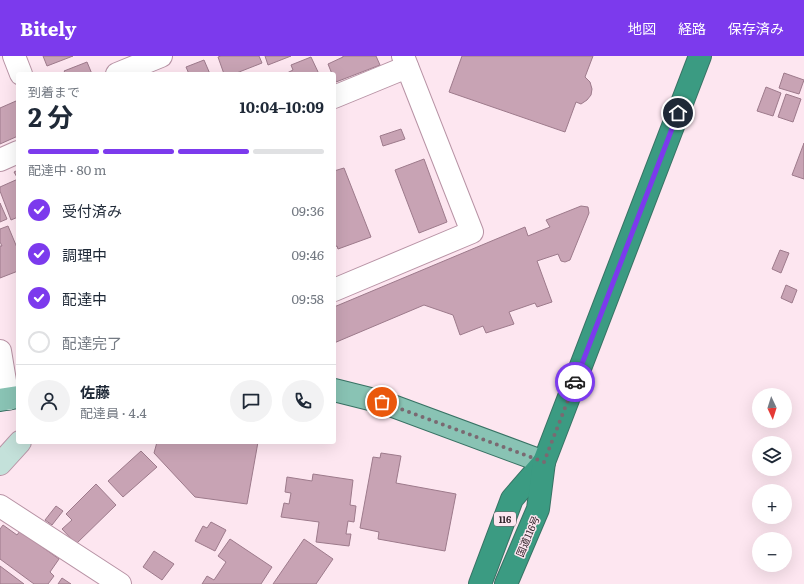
<!DOCTYPE html>
<html lang="ja">
<meta charset="utf-8">
<style>
:root{--surface:#fff;--page:#f2f2f3;--text:#1f2937;--muted:#747a83;--line:#e0e1e3;--accent:#7c3aed}
body{margin:0;font-family:Literata,"Noto Sans JP",serif;background:var(--page);color:var(--text);height:100vh;display:flex;flex-direction:column;font-size:15px;white-space:nowrap}
*{box-sizing:border-box;margin:0}
p{font-size:13px;color:var(--muted)}
.icon{flex:none;width:22px;height:22px;fill:none;stroke:currentColor;stroke-width:2;stroke-linecap:round;stroke-linejoin:round}
.map{position:relative;flex:1;overflow:hidden}
.details{position:absolute;left:16px;top:16px;width:320px;height:372px;display:flex;flex-direction:column;background:var(--surface);border-radius:4px;box-shadow:0 4px 16px #0002}
.details>*{flex:none}
.needle{width:26px;rotate:176deg}
.tools{position:absolute;left:752px;top:332px;display:grid;gap:8px}
.tools a{display:grid;place-items:center;width:40px;height:40px;border-radius:50%;background:var(--surface);box-shadow:0 4px 16px #0002;font-size:20px}
.pin{position:absolute;display:grid;place-items:center;width:34px;height:34px;color:#fff;margin:-17px;border:2px solid #fff;border-radius:50%;box-shadow:0 1px 4px #0007}
.courier{position:absolute;display:grid;place-items:center;width:40px;height:40px;margin:-20px;border:3px solid #7c3aed;border-radius:50%;background:#fff;color:#222;box-shadow:0 1px 5px #0007}
.overview em{font-style:normal;font-weight:700}
.overview div{display:flex;flex-direction:column-reverse}
.overview{display:flex;align-items:center;justify-content:space-between;height:68px;padding:0 12px}
h1{font-size:26px;font-weight:700;line-height:30px}
.bar{display:grid;grid-template-columns:repeat(4,1fr);gap:6px 4px;align-content:center;height:48px;padding:0 12px}
.bar i{height:5px;border-radius:3px;background:var(--line)}
.bar .current{background:var(--accent)}
.bar p{grid-column:span 4}
.line{display:flex;align-items:center;gap:10px;padding:0 12px;border-top:1px solid var(--line)}
.line div{flex:1}
.round{display:grid;place-items:center;flex:none;width:42px;height:42px;border-radius:21px;background:var(--page)}
ol{padding:0 12px;list-style:none}
li{display:flex;align-items:center;gap:12px;height:44px}
li p{margin-inline-start:auto}
li .icon{padding:4px;border-radius:50%;background:var(--accent);color:#fff;stroke-width:4}
li:last-child{color:var(--muted)}
li i{width:22px;height:22px;border:2px solid var(--line);border-radius:50%}
header{display:flex;align-items:center;gap:24px;box-sizing:border-box;height:56px;padding:0 20px;background:var(--accent);color:#fff}
header strong{font-size:19px}
nav{display:flex;gap:22px;margin-inline-start:auto;font-size:14px}
.map>svg:first-child{display:block}
.building{fill:#c8a3b4;stroke:#9d7a8b}
.lines{fill:none;stroke-linecap:round;stroke-linejoin:round}
.street-casing{stroke:#b893a5;stroke-width:24}
.secondary-casing{stroke:#b893a5;stroke-width:24}
.primary-casing{stroke:#387264;stroke-width:24}
.highway-casing{stroke:#387264;stroke-width:24}
.street{stroke:#fff;stroke-width:22}
.secondary{stroke:#c4e1da;stroke-width:22}
.primary{stroke:#89c3b4;stroke-width:22}
.highway{stroke:#3b9b82;stroke-width:22}
.done{stroke:#7a6971;stroke-width:4;stroke-dasharray:0 7.2}
.route{stroke:#7c3aed;stroke-width:5}
.labels{text-anchor:middle;dominant-baseline:central;stroke-width:3;stroke-linejoin:round;paint-order:stroke}
.shield{fill:#fde6f0;stroke:#705f67;stroke-width:1}
.shield-label{font-size:9px;font-weight:bold;fill:#33252c}
.street-label{font-size:10px;fill:#33252c;stroke:#fde6f0}
</style>
<header>
<strong>Bitely</strong>
<nav><a>地図</a><a>経路</a><a>保存済み</a></nav>
</header>
<div class="map">
<svg width="804" height="528" viewBox="0 0 804 528">
<rect width="100%" height="100%" fill="#fde6f0"/>
<g class="building">
<path d="M 43,0 L 73,0 L 47,10 Z"/>
<path d="M 221,0 L 259,0 L 262,7 L 234,18 L 224,18 L 218,1 Z"/>
<path d="M 265,0 L 291,0 L 268,9 Z"/>
<path d="M 343,0 L 376,0 L 380,9 L 336,26 L 334,18 L 332,18 L 328,8 L 343,1 Z"/>
<path d="M 462,0 L 593,0 L 585,21 L 590,26 L 592,33 L 591,39 L 587,44 L 581,48 L 576,46 L 565,76 L 449,36 Z"/>
<path d="M 311,1 L 319,18 L 285,18 L 293,14 L 291,9 Z"/>
<path d="M 204,4 L 210,18 L 189,18 L 186,11 Z"/>
<path d="M 87,6 L 92,18 L 66,18 L 64,15 Z"/>
<path d="M 784,17 L 804,24 L 799,38 L 779,32 Z"/>
<path d="M 766,31 L 781,37 L 773,60 L 757,55 Z"/>
<path d="M 786,38 L 801,43 L 793,66 L 778,61 Z"/>
<path d="M 16,45 L 18,50 L 18,80 L 0,88 L 0,52 Z"/>
<path d="M 401,73 L 405,83 L 383,90 L 380,80 Z"/>
<path d="M 804,87 L 804,123 L 792,119 Z"/>
<path d="M 424,103 L 447,166 L 419,177 L 395,114 Z"/>
<path d="M 344,112 L 371,181 L 338,193 L 337,190 L 334,191 L 334,115 Z"/>
<path d="M 18,114 L 18,161 L 11,164 L 0,135 L 0,131 L 18,123 L 14,116 Z"/>
<path d="M 0,147 L 7,163 L 0,166 Z"/>
<path d="M 581,150 L 588,151 L 589,157 L 570,204 L 565,206 L 561,205 L 558,198 L 537,205 L 552,246 L 537,251 L 535,247 L 509,256 L 514,268 L 486,277 L 483,270 L 460,279 L 453,259 L 424,249 L 334,287 L 334,251 L 525,171 L 528,180 L 550,171 L 546,164 Z"/>
<path d="M 8,170 L 18,194 L 18,215 L 0,222 L 0,190 L 2,190 L 0,186 L 0,173 Z"/>
<path d="M 780,194 L 789,197 L 781,217 L 772,213 Z"/>
<path d="M 786,229 L 797,234 L 792,247 L 781,242 Z"/>
<path d="M 157,386 L 258,386 L 247,448 L 195,441 L 154,397 Z"/>
<path d="M 141,395 L 157,411 L 123,441 L 108,425 Z"/>
<path d="M 381,397 L 401,400 L 396,427 L 456,438 L 445,495 L 378,483 L 379,476 L 360,472 L 373,401 L 380,402 Z"/>
<path d="M 313,418 L 353,424 L 350,449 L 356,450 L 354,466 L 348,465 L 346,478 L 351,478 L 349,490 L 316,486 L 319,466 L 281,461 L 284,447 L 289,448 L 291,437 L 285,436 L 287,421 L 312,425 Z"/>
<path d="M 96,428 L 116,449 L 76,488 L 62,473 L 72,464 L 66,458 Z"/>
<path d="M 56,450 L 63,455 L 52,469 L 45,464 Z"/>
<path d="M 211,466 L 226,474 L 215,495 L 195,485 L 203,470 L 207,472 Z"/>
<path d="M 3,469 L 17,479 L 20,475 L 59,503 L 50,516 L 54,520 L 48,528 L 34,528 L 0,503 L 0,473 Z"/>
<path d="M 230,483 L 272,511 L 261,528 L 202,528 L 207,520 L 214,524 L 226,506 L 218,500 Z"/>
<path d="M 304,483 L 333,503 L 316,528 L 273,528 Z"/>
<path d="M 154,495 L 174,508 L 162,524 L 143,511 Z"/>
<path d="M 0,510 L 24,528 L 0,528 Z"/>
<path d="M 62,522 L 71,528 L 58,528 Z"/>
</g>
<g class="lines">
<g class="street-casing">
<g id="street">
<path d="M 14,0 L 21,18"/>
<path d="M 117,18 L 161,0"/>
<path d="M 334,41 L 407,11"/>
<path d="M 0,104 L 18,96"/>
<path d="M 334,234 L 472,176 L 403,0"/>
<path d="M 0,295 L 8,343"/>
<path d="M 0,450 L 120,528"/>
</g>
</g>
<g class="secondary-casing">
<path id="secondary" d="M 0,408 L 20,386"/>
</g>
<g class="primary-casing">
<g id="primary">
<path d="M 334,334 L 382,346 L 544,406"/>
<path d="M 0,344 L 18,341"/>
</g>
</g>
<g class="highway-casing">
<g id="highway">
<path d="M 480,528 L 512,443 L 544,406"/>
<path d="M 506,528 L 538,453 L 544,406 L 700,0"/>
</g>
</g>
<use href="#street" class="street"/>
<use href="#secondary" class="secondary"/>
<use href="#primary" class="primary"/>
<use href="#highway" class="highway"/>
</g>
<g class="lines">
<path class="done" d="M 382,346 L 544,406 L 575,326"/>
<path class="route" d="M 575,326 L 678,57"/>
</g>
<g class="labels">
<rect class="shield" x="494" y="456" width="22" height="14" rx="3"/>
<g class="shield-label">
<text x="505" y="463">116</text>
</g>
<g class="street-label">
<text transform="translate(527 480) rotate(-67)">国道116号</text>
</g>
</g>
</svg>
<div class="tools">
<a><svg class="needle" viewBox="-14 -14 28 28"><path d="M0-13l5 13h-10z" fill="#e53935"/><path d="M0 13l5-13h-10z" fill="#747a83"/></svg></a>
<a><svg class="icon" aria-label="layers" viewBox="0 0 24 24"><path d="M12 4l9 5-9 5-9-5zM3 14l9 5 9-5"/></svg></a>
<a>+</a>
<a>−</a>
</div>
<div class="pin" style="left:382px;top:346px;background:#ea580c"><svg class="icon" aria-label="bag" viewBox="0 0 24 24"><path d="M5 8h14l-1 12H6zM9 8a3 3 0 0 1 6 0"/></svg></div>
<div class="pin" style="left:678px;top:57px;background:#1f2937"><svg class="icon" aria-label="home" viewBox="0 0 24 24"><path d="M3 11l9-7 9 7M6 9v11h12V9"/></svg></div>
<div class="courier" style="left:575px;top:326px"><svg class="icon" aria-label="car" viewBox="0 0 24 24"><path d="M5 17H2v-5l4-1 3-4h7l3 4 3 1v5h-3M9 17h6M6 11h13"/><circle cx="7" cy="17" r="2"/><circle cx="17" cy="17" r="2"/></svg></div>
<section class="details">
<div class="overview"><div><h1>2 分</h1><p>到着まで</p></div><em>10:04–10:09</em></div>
<div class="bar"><i class="current"></i><i class="current"></i><i class="current"></i><i></i><p>配達中 · 80 m</p></div>
<ol>
<li><svg class="icon" aria-label="check" viewBox="0 0 24 24"><path d="M5 12l5 5 9-10"/></svg>受付済み<p>09:36</p></li>
<li><svg class="icon" aria-label="check" viewBox="0 0 24 24"><path d="M5 12l5 5 9-10"/></svg>調理中<p>09:46</p></li>
<li><svg class="icon" aria-label="check" viewBox="0 0 24 24"><path d="M5 12l5 5 9-10"/></svg>配達中<p>09:58</p></li>
<li><i></i>配達完了</li>
</ol>
<div class="line" style="height:72px"><a class="round"><svg class="icon" aria-label="person" viewBox="0 0 24 24"><circle cx="12" cy="8" r="4"/><path d="M4 21q1-7 8-7t8 7"/></svg></a><div><b>佐藤</b><p>配達員 · 4.4</p></div><a class="round"><svg class="icon" aria-label="chat" viewBox="0 0 24 24"><path d="M4 5h16v11H9l-5 4z"/></svg></a><a class="round"><svg class="icon" aria-label="phone" viewBox="0 0 24 24"><path d="M5 4h4l2 5-3 2q2 4 5 5l2-3 5 2v4C11 20 4 13 5 4z"/></svg></a></div>
</section>
</div>
